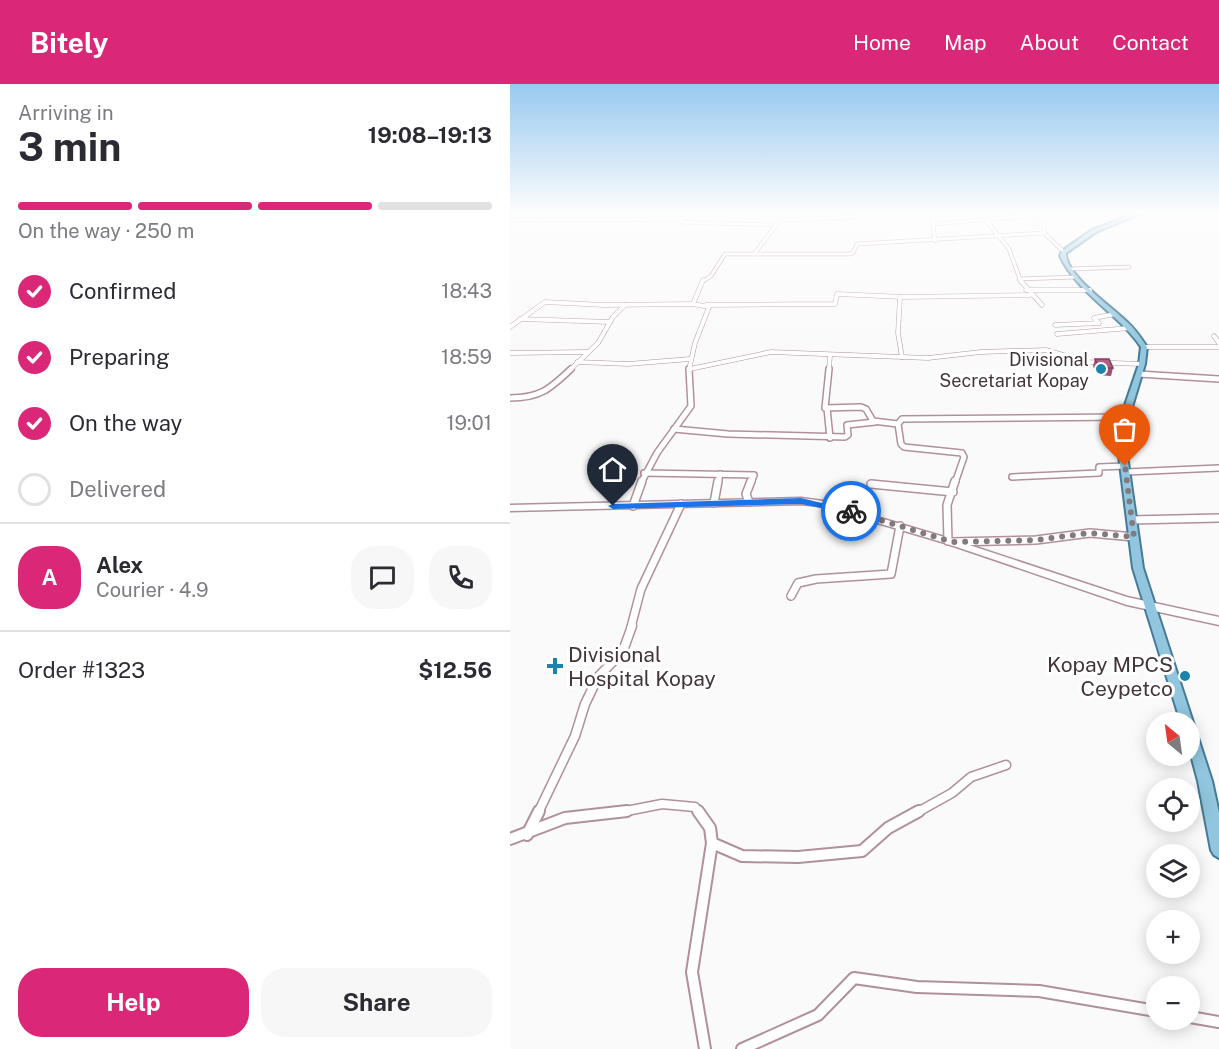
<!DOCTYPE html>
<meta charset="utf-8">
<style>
:root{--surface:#fff;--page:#f7f7f7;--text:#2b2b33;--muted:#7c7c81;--line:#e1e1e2;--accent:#db2777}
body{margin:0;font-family:"Public Sans",sans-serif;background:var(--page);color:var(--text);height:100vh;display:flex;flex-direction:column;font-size:22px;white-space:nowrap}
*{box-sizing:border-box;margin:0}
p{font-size:20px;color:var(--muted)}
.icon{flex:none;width:33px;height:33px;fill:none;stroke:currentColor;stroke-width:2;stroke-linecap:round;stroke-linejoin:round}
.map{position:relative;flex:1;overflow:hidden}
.side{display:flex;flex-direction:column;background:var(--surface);width:510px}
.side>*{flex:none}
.needle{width:39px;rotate:331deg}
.buttons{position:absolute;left:636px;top:628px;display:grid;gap:12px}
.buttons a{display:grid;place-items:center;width:54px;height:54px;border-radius:50%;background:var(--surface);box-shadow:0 3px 15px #0003;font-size:30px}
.pin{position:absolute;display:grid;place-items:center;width:51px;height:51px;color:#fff;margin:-62px -26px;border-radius:50% 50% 50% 0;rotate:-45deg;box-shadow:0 0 6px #0007}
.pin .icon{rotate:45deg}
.courier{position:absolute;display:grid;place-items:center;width:60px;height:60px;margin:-30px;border:4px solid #1a73e8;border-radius:50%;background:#fff;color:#222;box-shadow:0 2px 8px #0007}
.overview em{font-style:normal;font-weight:700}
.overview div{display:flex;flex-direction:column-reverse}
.overview{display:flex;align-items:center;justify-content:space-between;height:102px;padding:0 18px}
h1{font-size:39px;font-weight:700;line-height:45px}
.bar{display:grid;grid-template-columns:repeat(4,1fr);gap:9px 6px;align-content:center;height:72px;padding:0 18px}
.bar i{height:8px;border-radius:4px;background:var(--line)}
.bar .current{background:var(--accent)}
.bar p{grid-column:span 4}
.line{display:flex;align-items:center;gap:15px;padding:0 18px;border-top:2px solid var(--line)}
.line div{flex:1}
.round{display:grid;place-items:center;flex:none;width:63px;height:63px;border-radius:24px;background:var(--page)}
ol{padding:0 18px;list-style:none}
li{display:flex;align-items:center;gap:18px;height:66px}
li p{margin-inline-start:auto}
li .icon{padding:6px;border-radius:50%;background:var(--accent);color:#fff;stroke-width:4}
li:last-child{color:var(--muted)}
li i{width:33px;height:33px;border:3px solid var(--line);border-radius:50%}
.button{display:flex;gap:12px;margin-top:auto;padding:12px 18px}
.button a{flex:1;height:69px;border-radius:24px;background:var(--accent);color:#fff;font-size:24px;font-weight:700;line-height:69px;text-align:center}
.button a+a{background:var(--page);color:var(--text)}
header{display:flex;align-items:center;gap:36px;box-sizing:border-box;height:84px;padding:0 30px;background:var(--accent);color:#fff}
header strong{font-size:28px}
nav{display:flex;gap:33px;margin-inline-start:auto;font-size:21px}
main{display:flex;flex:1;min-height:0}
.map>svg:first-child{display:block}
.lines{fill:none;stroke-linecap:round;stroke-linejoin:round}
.street-far5-casing{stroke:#b1909e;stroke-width:4.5}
.street-far4-casing{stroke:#b1909e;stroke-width:5}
.street-far3-casing{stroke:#b1909e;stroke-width:8}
.street-far2-casing{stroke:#b1909e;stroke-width:10}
.street-far1-casing{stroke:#b1909e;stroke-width:11}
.street-casing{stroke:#b1909e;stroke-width:14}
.secondary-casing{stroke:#b1909e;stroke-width:3}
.primary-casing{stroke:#467b97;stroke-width:4}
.street-far5{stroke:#fff;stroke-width:3}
.street-far4{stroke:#fff;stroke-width:4}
.street-far3{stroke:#fff;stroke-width:5}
.street-far2{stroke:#fff;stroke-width:7}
.street-far1{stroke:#fff;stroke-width:8}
.street{stroke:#fff;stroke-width:10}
.secondary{fill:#fff;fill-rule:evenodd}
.primary{fill:#91c6de;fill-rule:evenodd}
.wall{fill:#9b5175}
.building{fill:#b45e88;stroke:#7e425f;stroke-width:1.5}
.route{fill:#1a73e8}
.done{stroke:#837a7e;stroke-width:6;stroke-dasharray:0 10.8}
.poi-dot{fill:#1b84ad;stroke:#fff;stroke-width:2}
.labels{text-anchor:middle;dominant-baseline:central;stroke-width:6;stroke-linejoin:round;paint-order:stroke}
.far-poi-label{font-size:18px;fill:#43353b;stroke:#fff;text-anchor:end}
.poi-label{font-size:21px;fill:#43353b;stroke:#fff;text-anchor:start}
</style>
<header>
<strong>Bitely</strong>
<nav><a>Home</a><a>Map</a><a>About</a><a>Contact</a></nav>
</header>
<main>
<section class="side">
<div class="overview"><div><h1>3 min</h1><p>Arriving in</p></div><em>19:08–19:13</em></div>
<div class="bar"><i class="current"></i><i class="current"></i><i class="current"></i><i></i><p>On the way · 250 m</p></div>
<ol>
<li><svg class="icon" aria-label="check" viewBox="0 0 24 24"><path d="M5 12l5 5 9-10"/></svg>Confirmed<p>18:43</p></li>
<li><svg class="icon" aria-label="check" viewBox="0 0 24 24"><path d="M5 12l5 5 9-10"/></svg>Preparing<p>18:59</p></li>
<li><svg class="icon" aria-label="check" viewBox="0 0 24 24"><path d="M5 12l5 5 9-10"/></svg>On the way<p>19:01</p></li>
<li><i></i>Delivered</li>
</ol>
<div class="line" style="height:108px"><b class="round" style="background:var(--accent);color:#fff">A</b><div><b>Alex</b><p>Courier · 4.9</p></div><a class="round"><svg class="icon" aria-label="chat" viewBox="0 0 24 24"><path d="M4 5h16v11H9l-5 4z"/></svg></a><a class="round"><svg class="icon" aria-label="phone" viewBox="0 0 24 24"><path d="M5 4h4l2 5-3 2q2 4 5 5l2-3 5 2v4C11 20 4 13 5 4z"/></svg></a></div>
<div class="line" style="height:78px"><div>Order #1323</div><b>$12.56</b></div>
<div class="button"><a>Help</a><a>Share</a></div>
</section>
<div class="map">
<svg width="709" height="965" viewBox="0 0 709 965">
<rect width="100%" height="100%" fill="#fafafa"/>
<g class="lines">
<g class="street-far5-casing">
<g id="street-far5">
<path d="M 175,128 L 171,138 L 265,141"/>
<path d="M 526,128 L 534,137 L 534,149 L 554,168"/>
<path d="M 422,135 L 423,140 L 528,131"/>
<path d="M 475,135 L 499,165 L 511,198"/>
<path d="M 0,136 L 173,135"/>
<path d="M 423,140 L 425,157"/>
<path d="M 244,170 L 339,170 L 343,169 L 347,160 L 534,149"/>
<path d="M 560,185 L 619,183"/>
<path d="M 509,195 L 566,193"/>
<path d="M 192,198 L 201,192 L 215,170 L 244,170 L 270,136 L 346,133 L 345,128"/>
</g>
</g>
<g class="street-far4-casing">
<g id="street-far4">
<path d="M 510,196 L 532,221"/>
<path d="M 516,206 L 580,206"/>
<path d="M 390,213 L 388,249 L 392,273"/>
<path d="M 196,221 L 325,220 L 327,210 L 393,213 L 520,211"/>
<path d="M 10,235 L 100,238"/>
<path d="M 545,241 L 589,239 L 584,234 L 605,230"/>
<path d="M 0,243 L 35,218 L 94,221 L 183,220"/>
<path d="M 547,250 L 620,244"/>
<path d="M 704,252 L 709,259"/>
<path d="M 634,263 L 709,263"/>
<path d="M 0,269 L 78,268"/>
<path d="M 67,278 L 118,280 L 180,275"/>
<path d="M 180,285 L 261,268 L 418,274 L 471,268 L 536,266 L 577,278 L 632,280"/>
<path d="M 60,286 L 88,259 L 103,233 L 115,221"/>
<path d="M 179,286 L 185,259 L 199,223 L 183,220 L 193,196"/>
<path d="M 319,286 L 320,271"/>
</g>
</g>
<g class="street-far3-casing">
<g id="street-far3">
<path d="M 319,285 L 315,324 L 351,323 L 356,325 L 363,337 L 388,340"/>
<path d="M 629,290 L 709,295"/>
<path d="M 0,314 C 30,314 40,305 61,285"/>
<path d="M 317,324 L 320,354"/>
<path d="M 164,345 L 218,350 L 335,353 L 338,351 L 337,341 L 365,338"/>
<path d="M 616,388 L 709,384"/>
<path d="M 134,389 L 244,391 L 241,399"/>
<path d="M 502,393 L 589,389 L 589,383 L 615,382"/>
<path d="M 131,399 L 147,369 L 181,322 L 179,285"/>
<path d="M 208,399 L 210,390"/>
<path d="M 445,399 L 454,373 L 452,369 L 394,363 L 391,360 L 388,340 L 392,335 L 615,333"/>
</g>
</g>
<g class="street-far2-casing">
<g id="street-far2">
<path d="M 361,400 L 443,408"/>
<path d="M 239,418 L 236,410 L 241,397"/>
<path d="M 204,419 L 208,397"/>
<path d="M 123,422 L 132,397"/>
<path d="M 621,436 L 709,434"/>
<path d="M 438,457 L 437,421 L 445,397"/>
<path d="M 442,458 L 526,456 L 580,449 L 624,453"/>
<path d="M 281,512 L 288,499 L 306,495 L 381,490 L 390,442"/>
<path d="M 121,543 L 131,505 L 171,420"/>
</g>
</g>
<g class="street-far1-casing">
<g id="street-far1">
<path d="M 28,729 L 65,652 L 75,620 L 88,593 L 113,567 L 122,542"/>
<path d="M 106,729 L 152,720 L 185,723 L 189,729"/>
<path d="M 406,729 L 442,709 L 461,693 L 496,681"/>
</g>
</g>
<g class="street-casing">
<g id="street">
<path d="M 188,727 L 200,744 L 202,759 L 232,772 L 288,773 L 352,767 L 378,744 L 409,727"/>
<path d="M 17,751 L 29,727"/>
<path d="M 0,755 L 55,734 L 117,727"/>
<path d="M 680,933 L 709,938"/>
<path d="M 195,965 L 182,888 L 202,759"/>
<path d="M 232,965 L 308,931 L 344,894 L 407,903 L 529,907 L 646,927"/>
</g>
</g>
<g class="secondary-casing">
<path id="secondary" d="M 291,414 L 313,417 L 441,455 L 617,513 L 709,533 L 709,541 L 617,521 L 435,459 L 310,422 L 291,420 L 0,427 L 0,421 Z"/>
</g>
<g class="primary-casing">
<path id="primary" d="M 628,128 L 635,128 L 586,148 L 556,169 C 555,191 601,222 617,238 C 625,245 631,254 637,263 L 635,280 L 619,333 L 616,364 L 633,484 L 702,697 L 709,729 L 709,774 L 704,771 L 701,766 L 688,697 L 680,667 L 680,639 L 671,639 L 623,484 L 608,364 L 611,333 L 629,280 L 631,263 C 608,229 568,210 550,172 L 552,167 L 582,146 Z"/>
</g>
<use href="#street-far5" class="street-far5"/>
<use href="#street-far4" class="street-far4"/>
<use href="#street-far3" class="street-far3"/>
<use href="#street-far2" class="street-far2"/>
<use href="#street-far1" class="street-far1"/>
<use href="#street" class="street"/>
<use href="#secondary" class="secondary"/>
<use href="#primary" class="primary"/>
</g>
<path class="wall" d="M 585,275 L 603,284 L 601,292 L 587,291 L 583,282 Z"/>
<path class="building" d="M 585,275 L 599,275 L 603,284 L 589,284 Z"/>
<linearGradient id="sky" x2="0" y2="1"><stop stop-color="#98c9f0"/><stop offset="0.49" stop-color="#fdfdfd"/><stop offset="1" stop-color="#fdfdfd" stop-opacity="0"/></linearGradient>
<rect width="709" height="263" fill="url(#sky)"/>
<path class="route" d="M 291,414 L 345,427 L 341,430 L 291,420 L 103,425 L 98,422 L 103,420 Z"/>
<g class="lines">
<path class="done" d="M 341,427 L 442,458 L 526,456 L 580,449 L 624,453 L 615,382"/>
</g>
<g class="poi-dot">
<circle cx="591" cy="285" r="6"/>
<path d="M42 573h6v6h6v6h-6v6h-6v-6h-6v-6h6z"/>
<circle cx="675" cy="592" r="6"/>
</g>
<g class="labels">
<g class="far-poi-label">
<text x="579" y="275">Divisional<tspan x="579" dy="21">Secretariat Kopay</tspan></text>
</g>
<g class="poi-label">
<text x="58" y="570">Divisional<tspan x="58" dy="24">Hospital Kopay</tspan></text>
<text x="663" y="580" text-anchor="end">Kopay MPCS<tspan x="663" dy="24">Ceypetco</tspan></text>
</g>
</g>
</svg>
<div class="buttons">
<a><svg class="needle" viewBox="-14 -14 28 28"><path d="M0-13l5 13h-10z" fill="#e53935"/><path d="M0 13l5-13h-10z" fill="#7c7c81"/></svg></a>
<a><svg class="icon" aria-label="locate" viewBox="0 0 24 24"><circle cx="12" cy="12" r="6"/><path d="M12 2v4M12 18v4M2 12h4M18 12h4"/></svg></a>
<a><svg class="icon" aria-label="layers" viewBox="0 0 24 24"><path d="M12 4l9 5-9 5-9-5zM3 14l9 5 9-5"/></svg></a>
<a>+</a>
<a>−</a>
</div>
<div class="pin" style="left:615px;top:382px;background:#ea580c"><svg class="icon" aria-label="bag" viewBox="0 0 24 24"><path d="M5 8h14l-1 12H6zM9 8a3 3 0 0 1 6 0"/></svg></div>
<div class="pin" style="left:103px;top:422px;background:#1f2937"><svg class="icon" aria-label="home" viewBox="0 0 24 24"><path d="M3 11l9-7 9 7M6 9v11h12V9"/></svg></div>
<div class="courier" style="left:341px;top:427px"><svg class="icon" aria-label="bike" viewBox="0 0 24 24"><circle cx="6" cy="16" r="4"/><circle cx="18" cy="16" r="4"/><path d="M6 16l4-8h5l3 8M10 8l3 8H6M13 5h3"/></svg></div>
</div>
</main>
